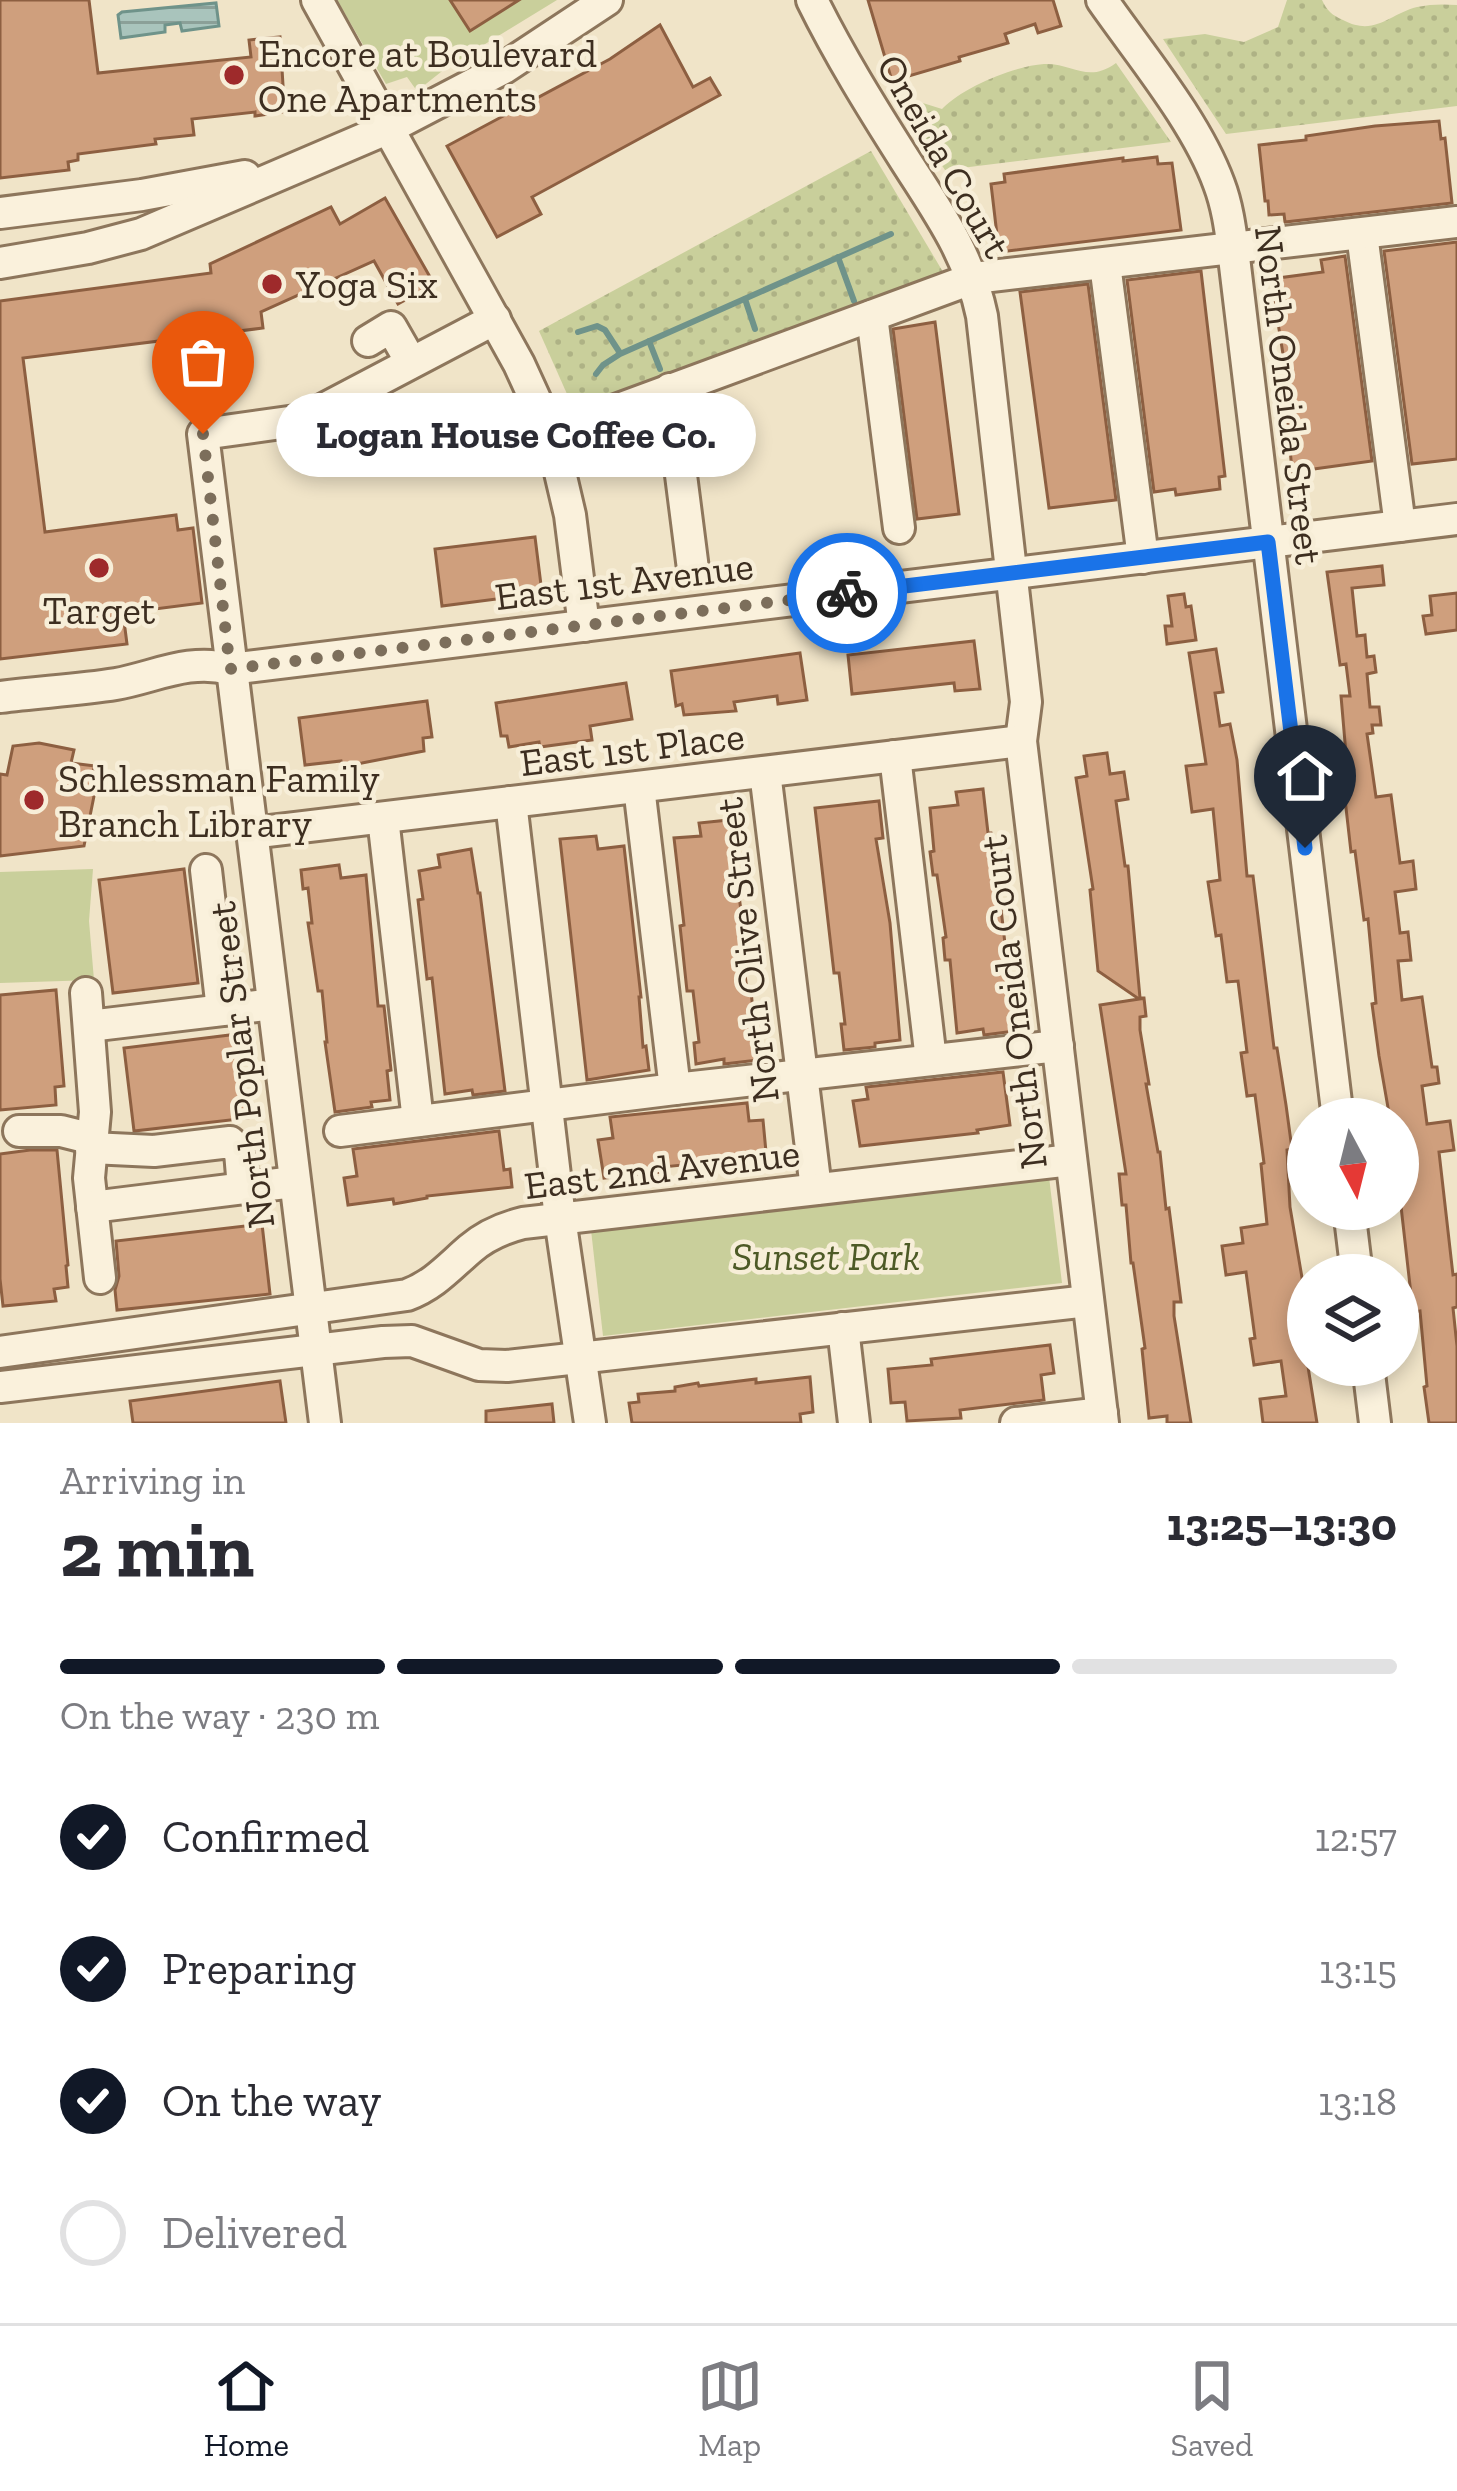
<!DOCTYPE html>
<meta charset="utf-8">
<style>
:root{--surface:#fff;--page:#f2f2f3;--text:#2b2b33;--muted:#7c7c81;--line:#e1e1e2;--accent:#111827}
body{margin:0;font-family:"Zilla Slab",serif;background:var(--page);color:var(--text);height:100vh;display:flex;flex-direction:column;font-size:45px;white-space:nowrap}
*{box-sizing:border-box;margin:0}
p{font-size:39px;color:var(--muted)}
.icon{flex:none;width:66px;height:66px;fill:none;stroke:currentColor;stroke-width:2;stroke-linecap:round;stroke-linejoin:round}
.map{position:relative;height:1423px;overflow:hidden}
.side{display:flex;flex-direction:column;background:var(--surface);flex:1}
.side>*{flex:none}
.needle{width:78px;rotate:173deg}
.controls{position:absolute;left:1287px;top:1098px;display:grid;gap:24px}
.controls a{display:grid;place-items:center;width:132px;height:132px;border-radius:50%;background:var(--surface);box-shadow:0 6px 18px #0003;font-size:60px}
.pin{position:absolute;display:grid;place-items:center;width:102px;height:102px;color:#fff;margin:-123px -51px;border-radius:50% 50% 50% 0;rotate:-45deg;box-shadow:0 0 12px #0007}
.pin .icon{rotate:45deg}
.courier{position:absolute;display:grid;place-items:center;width:120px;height:120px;margin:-60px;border:9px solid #1a73e8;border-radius:50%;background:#fff;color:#222;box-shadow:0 3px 15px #0007}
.bubble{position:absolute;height:84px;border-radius:42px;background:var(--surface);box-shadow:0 6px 18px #0003;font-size:39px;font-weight:800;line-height:84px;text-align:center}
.head em{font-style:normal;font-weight:800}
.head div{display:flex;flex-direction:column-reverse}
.head{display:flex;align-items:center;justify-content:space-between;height:204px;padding:0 60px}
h1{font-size:78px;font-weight:800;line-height:90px}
.bar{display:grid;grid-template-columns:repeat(4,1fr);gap:18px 12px;align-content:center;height:144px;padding:0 60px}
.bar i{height:15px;border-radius:9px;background:var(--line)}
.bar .on{background:var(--accent)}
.bar p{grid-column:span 4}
ol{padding:0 60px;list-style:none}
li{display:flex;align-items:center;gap:36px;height:132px}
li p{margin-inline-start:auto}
li .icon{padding:12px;border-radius:50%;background:var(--accent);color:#fff;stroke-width:4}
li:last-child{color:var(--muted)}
li i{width:66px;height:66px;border:6px solid var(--line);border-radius:50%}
.dock{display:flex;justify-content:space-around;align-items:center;height:168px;border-top:3px solid var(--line);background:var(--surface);font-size:33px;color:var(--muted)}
.dock a{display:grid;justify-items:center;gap:6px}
.dock .on{color:var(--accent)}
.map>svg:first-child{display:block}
.grass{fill:url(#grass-dots)}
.green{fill:#c9cf9b}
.water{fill:url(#water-rules);stroke:#6f938a;stroke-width:3}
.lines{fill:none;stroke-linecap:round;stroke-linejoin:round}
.stream{stroke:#6f938a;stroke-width:6}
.building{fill:#cf9f7d;stroke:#8d5f41;stroke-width:3}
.minor-casing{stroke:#8d765c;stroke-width:36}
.minor{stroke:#faf1dc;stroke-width:30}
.done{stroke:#7c6e5b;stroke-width:12;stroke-dasharray:0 21.6}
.route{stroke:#1a73e8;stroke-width:15}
.poi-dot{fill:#9e2a2b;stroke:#f7eed8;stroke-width:4.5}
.labels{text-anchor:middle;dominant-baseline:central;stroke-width:9;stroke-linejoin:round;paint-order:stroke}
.poi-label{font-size:39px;fill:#3d2e20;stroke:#f7eed8;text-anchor:start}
.street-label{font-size:39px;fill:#3d2e20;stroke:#f7eed8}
.park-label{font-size:39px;font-style:italic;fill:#4d5a26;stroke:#f7eed8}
</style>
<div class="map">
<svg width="1457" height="1423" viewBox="0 0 1457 1423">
<defs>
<pattern id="grass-dots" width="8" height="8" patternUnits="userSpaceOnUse" patternTransform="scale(3)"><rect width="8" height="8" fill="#c9cf9b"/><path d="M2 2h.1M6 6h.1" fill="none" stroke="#aeb285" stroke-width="1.8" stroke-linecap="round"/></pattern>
<pattern id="water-rules" width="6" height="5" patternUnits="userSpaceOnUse" patternTransform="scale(3)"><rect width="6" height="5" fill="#a9c4bc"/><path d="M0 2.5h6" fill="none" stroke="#8ba098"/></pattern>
</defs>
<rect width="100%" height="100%" fill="#f0e4c8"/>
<g class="grass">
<path d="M 1287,0 L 1322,0 C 1327,11 1332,15 1343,20 C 1375,37 1389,14 1417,7 C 1431,4 1443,4 1457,5 L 1457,106 L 1226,134 L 1163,39 L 1205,34 L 1244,42 L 1278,27 Z"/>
<path d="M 1116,63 L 1171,142 L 945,170 L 894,94 L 942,109 C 963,87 1014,66 1044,64 C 1074,63 1087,84 1116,63 Z"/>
<path d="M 871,151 L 946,277 L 575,412 L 539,331 Z"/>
</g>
<g class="green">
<path d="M 337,0 L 557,0 L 446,68 L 417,91 L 407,77 L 386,84 Z"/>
<path d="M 93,869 L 89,921 L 94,980 L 0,983 L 0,872 Z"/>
<path d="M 1049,1177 L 1062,1283 L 603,1336 L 591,1230 Z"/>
</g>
<path class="water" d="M 216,3 L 219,26 L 182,31 L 180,23 L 165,25 L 165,32 L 121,38 L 118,15 L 122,12 Z"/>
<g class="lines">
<g class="stream">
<path d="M 838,257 L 854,301"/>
<path d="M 745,299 L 755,329"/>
<path d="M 578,332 L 597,326 L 605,330 L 620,353"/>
<path d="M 649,341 L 660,369"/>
<path d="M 596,374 L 603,365 L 620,354 L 891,234"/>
</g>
</g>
<g class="building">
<path d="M 0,0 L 89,0 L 98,73 L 251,57 L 249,40 L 280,37 L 283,85 L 279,85 L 282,112 L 255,116 L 255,112 L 192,119 L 194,135 L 155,139 L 156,144 L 78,154 L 78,160 L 68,162 L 69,170 L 0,178 Z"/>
<path d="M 450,0 L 519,0 L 470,31 Z"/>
<path d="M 868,0 L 1053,0 L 1061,26 L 1038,33 L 1035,24 L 1005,34 L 1008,43 L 959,57 L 960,61 L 892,81 Z"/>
<path d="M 660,25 L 693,87 L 710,78 L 720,95 L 532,197 L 541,214 L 497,237 L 447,146 L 610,59 Z"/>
<path d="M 1439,121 L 1441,139 L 1445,138 L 1452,203 L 1285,222 L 1284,214 L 1269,215 L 1268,201 L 1265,201 L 1259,145 L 1306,140 L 1306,136 L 1375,126 Z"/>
<path d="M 1157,157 L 1158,164 L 1172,163 L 1181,230 L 999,252 L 991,184 L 1005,182 L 1004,174 L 1123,158 L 1123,161 Z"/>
<path d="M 385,198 L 434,284 L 398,304 L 374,261 L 261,312 L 263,328 L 23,358 L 45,532 L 176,515 L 178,530 L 193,528 L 202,603 L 123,613 L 127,644 L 0,659 L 0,301 L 211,273 L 210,264 L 331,207 L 340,224 Z"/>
<path d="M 1457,242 L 1457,459 L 1412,464 L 1384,251 Z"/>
<path d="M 1345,256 L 1372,461 L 1292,472 L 1286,399 L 1290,398 L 1271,279 L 1323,272 L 1321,260 Z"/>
<path d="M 1201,271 L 1225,476 L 1219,477 L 1220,489 L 1176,495 L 1175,489 L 1154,492 L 1127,280 Z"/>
<path d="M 1088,284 L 1116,500 L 1049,508 L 1020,292 Z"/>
<path d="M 935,322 L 959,514 L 917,519 L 893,329 Z"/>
<path d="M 424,432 L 434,449 L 409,464 L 398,447 Z"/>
<path d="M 535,537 L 542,593 L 442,606 L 435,549 Z"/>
<path d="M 1382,566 L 1384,585 L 1352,588 L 1357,636 L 1365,635 L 1367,657 L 1374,656 L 1376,672 L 1367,674 L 1370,707 L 1379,707 L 1381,725 L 1372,725 L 1373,733 L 1367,734 L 1376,797 L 1391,795 L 1400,863 L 1413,861 L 1416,889 L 1395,892 L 1400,933 L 1408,932 L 1411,960 L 1398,961 L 1402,1000 L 1422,997 L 1432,1067 L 1437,1067 L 1439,1083 L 1422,1086 L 1427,1124 L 1450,1121 L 1454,1150 L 1439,1152 L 1453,1275 L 1457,1274 L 1457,1307 L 1453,1308 L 1457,1346 L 1457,1423 L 1429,1423 L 1424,1387 L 1427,1386 L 1420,1311 L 1413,1312 L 1398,1180 L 1398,1119 L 1390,1119 L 1379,1056 L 1372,1004 L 1376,1003 L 1368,919 L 1364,920 L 1355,851 L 1351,852 L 1340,755 L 1346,754 L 1341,696 L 1350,696 L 1346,664 L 1340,665 L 1327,572 Z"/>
<path d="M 1457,593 L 1457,630 L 1426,634 L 1423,616 L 1432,615 L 1430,596 Z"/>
<path d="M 1184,594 L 1186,607 L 1191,606 L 1196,640 L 1167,644 L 1165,626 L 1172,626 L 1168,596 Z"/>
<path d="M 974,641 L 980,689 L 955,691 L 954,683 L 852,694 L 848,655 Z"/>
<path d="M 1216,649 L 1223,692 L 1215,693 L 1220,726 L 1230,724 L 1237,760 L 1247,876 L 1253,876 L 1274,1048 L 1277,1048 L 1286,1105 L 1292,1149 L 1287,1150 L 1290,1207 L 1308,1313 L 1308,1322 L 1301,1323 L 1317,1423 L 1263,1423 L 1260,1399 L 1286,1396 L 1281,1361 L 1254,1365 L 1250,1339 L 1255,1338 L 1246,1272 L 1226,1275 L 1222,1246 L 1243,1243 L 1241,1228 L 1267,1224 L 1261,1164 L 1264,1163 L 1255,1095 L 1247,1096 L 1241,1053 L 1247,1052 L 1238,981 L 1227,982 L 1221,935 L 1216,936 L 1208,882 L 1220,880 L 1213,809 L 1192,812 L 1186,766 L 1206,764 L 1189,653 Z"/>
<path d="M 800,653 L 807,700 L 778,704 L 777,696 L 734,702 L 736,711 L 684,715 L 682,704 L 676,706 L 671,671 Z"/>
<path d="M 626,683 L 632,719 L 590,726 L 592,740 L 540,747 L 539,742 L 509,747 L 507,736 L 501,736 L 496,703 Z"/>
<path d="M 427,701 L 432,737 L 423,738 L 424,751 L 362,763 L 342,766 L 341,761 L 305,765 L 299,718 Z"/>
<path d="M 39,743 L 74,750 L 71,763 L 95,766 L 90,779 L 97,781 L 84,846 L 0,856 L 0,774 L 7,775 L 13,746 Z"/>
<path d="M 1107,753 L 1110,774 L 1124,772 L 1128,799 L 1116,801 L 1125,866 L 1128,866 L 1140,998 L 1144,998 L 1146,1016 L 1140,1017 L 1140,1030 L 1149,1084 L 1146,1084 L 1158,1152 L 1160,1152 L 1166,1209 L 1169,1208 L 1181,1302 L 1174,1302 L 1174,1316 L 1191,1423 L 1167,1423 L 1167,1416 L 1149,1418 L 1142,1349 L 1145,1348 L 1133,1263 L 1131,1263 L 1126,1205 L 1122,1205 L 1119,1174 L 1126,1174 L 1100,1005 L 1139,999 L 1098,971 L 1090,890 L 1093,889 L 1076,778 L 1087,776 L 1084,756 Z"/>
<path d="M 983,789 L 988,833 L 991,833 L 997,874 L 1015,1031 L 984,1035 L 983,1029 L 957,1033 L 950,960 L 945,960 L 943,938 L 946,937 L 937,875 L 933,875 L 930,852 L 934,851 L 930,808 L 958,805 L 956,792 Z"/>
<path d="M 879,801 L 883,838 L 876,839 L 890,923 L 900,1040 L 875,1043 L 875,1047 L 844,1050 L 841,1024 L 845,1024 L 839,973 L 834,973 L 815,808 Z"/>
<path d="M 729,820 L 745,941 L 741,941 L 747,991 L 751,991 L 758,1060 L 724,1064 L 724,1059 L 696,1064 L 694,1043 L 699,1042 L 693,991 L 687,991 L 680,926 L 684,925 L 674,838 L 701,836 L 699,823 Z"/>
<path d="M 596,836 L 598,849 L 624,846 L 641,997 L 639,997 L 643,1047 L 646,1046 L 649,1070 L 587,1080 L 560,839 Z"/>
<path d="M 471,849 L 478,893 L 480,893 L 505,1091 L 473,1095 L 472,1090 L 445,1094 L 432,978 L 427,979 L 418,900 L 423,899 L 419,871 L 440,867 L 438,855 Z"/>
<path d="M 339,865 L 341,878 L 366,875 L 378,1006 L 384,1006 L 391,1070 L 387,1071 L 390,1100 L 371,1102 L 372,1107 L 335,1112 L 325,1042 L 327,1042 L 322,991 L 318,991 L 308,923 L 312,923 L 308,888 L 303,889 L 301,870 Z"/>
<path d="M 184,869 L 198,983 L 113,993 L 99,880 Z"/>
<path d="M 56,990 L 64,1086 L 55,1087 L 56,1105 L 0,1110 L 0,995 Z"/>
<path d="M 238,1034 L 248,1118 L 134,1131 L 124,1048 Z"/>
<path d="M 1003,1072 L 1010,1125 L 977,1130 L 978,1133 L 860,1146 L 853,1101 L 868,1099 L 866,1087 Z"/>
<path d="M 747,1103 L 749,1121 L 763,1120 L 766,1152 L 723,1157 L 723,1161 L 662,1167 L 662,1172 L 604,1178 L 598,1140 L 613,1138 L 610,1117 Z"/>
<path d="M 499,1131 L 504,1170 L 510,1169 L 512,1187 L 427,1196 L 427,1198 L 394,1204 L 393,1199 L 348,1205 L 344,1178 L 357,1176 L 353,1149 Z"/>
<path d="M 30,1150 L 57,1150 L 68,1265 L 66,1266 L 68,1287 L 54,1289 L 56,1301 L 3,1306 L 0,1279 L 0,1154 Z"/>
<path d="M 262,1224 L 270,1294 L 117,1310 L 115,1290 L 119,1276 L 116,1241 Z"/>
<path d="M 1050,1345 L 1054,1373 L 1041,1375 L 1044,1400 L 960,1410 L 961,1418 L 907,1421 L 905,1402 L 891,1403 L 888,1369 L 932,1365 L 931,1359 Z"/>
<path d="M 810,1377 L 813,1412 L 800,1414 L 801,1423 L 632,1423 L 629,1403 L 639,1402 L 638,1394 L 675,1391 L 675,1387 L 698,1383 L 699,1386 L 756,1379 L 756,1383 Z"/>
<path d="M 280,1381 L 286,1423 L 133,1423 L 130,1401 Z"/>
<path d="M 552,1404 L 554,1423 L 486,1423 L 486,1411 Z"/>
</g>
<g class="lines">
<g class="minor-casing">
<g id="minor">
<path d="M 317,0 L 519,364 L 551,434 L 570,515 L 584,626"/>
<path d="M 812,0 C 839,55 872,108 905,160 C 938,212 969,254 982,316 L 1026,702 L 1021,741 L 1103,1423"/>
<path d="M 1102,0 C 1141,56 1196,121 1219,184 C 1227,205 1230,227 1233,249 L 1338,1119"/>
<path d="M 0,213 L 142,195 L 245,176"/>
<path d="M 1362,234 L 1400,526"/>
<path d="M 0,263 L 88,248 L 141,234 L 389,128 L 504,68 L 607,0"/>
<path d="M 1105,264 L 1143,558"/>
<path d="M 872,316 L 899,528"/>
<path d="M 368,341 L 391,327 L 411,362"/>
<path d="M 670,389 L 693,569"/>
<path d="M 551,434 L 974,278 L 1457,222"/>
<path d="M 0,697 C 39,692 78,690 116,684 C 155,677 189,658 230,669 L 1457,519"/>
<path d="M 895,756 L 931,1060"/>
<path d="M 765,772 L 816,1189"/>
<path d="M 639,787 L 675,1089"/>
<path d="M 511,802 L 560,1218 L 590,1423"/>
<path d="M 383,818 L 418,1121"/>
<path d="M 252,833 L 1021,741"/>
<path d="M 206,870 L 222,1010"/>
<path d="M 86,993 L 95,1112 L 89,1178 L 100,1278"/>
<path d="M 89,1026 L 273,1004"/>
<path d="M 19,1131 L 61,1131 L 93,1139"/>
<path d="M 340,1131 L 675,1089 L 1058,1046"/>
<path d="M 91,1148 L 154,1151 L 230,1142 L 240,1152 L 243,1188"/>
<path d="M 92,1207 L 294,1182"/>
<path d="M 1349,1209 L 1357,1275"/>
<path d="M 843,1328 L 854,1423"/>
<path d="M 0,1352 L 407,1295 C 434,1285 449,1267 470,1249 C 486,1235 503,1228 523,1223 L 1071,1160"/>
<path d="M 1368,1365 L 1375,1423"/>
<path d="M 0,1387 L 383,1342 L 412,1341 L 479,1365 L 507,1366 L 1088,1301"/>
<path d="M 325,1423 L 203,434 L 303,420 L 495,319"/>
<path d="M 1016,1423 L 1102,1413"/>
</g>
</g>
<use href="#minor" class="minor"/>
</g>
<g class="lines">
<path class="done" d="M 203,434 L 230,669 L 847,593"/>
<path class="route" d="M 847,593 L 1268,542 L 1305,848"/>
</g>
<g class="poi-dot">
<circle cx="234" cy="75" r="12"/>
<circle cx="272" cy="284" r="12"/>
<circle cx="99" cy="568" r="12"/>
<circle cx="34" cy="800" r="12"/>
</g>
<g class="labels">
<g class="poi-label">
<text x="258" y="53">Encore at Boulevard<tspan x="258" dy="45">One Apartments</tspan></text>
<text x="296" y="284">Yoga Six</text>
<text x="99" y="610" text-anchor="middle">Target</text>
<text x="58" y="778">Schlessman Family<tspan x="58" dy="45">Branch Library</tspan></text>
</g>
<g class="street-label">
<text transform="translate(944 156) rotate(60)">Oneida Court</text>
<text transform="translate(1289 395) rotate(83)">North Oneida Street</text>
<text transform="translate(624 581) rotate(-7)">East 1st Avenue</text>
<text transform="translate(632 749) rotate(-7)">East 1st Place</text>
<text transform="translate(747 950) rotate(-97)">North Olive Street</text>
<text transform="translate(1013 1002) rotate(-97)">North Oneida Court</text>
<text transform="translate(241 1065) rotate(-97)">North Poplar Street</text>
<text transform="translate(662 1169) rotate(-7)">East 2nd Avenue</text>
</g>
<g class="park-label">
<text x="826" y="1256">Sunset Park</text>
</g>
</g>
</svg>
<div class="controls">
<a><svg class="needle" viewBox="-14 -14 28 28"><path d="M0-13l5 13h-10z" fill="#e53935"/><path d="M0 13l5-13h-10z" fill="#7c7c81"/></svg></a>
<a><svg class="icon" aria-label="layers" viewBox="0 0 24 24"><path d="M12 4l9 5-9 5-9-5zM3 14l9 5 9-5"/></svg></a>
</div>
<div class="pin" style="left:203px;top:434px;background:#ea580c"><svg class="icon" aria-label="bag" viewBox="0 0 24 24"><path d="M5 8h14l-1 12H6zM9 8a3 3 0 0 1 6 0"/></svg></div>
<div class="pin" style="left:1305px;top:848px;background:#1f2937"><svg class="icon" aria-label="home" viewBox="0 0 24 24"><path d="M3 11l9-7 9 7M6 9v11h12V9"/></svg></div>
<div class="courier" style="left:847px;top:593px"><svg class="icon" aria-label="bike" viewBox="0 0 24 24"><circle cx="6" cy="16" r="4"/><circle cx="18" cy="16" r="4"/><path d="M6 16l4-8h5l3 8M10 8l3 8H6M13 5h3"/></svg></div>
<div class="bubble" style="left:276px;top:393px;width:480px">Logan House Coffee Co.</div>
</div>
<section class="side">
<div class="head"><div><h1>2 min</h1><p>Arriving in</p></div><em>13:25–13:30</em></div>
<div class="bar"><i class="on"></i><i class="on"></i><i class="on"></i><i></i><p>On the way · 230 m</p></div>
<ol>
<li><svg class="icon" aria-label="check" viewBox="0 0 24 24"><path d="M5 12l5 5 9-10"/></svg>Confirmed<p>12:57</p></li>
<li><svg class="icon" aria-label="check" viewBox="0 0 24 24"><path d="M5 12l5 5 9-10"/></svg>Preparing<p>13:15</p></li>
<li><svg class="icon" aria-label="check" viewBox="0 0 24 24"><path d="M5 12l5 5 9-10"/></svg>On the way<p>13:18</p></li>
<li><i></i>Delivered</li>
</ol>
</section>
<nav class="dock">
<a class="on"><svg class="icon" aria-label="home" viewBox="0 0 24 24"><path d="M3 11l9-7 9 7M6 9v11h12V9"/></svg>Home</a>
<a><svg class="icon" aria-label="map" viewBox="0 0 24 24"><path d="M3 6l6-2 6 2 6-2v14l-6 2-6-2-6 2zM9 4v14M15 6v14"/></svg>Map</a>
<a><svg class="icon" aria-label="saved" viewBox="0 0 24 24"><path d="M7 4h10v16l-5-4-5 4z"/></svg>Saved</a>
</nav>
